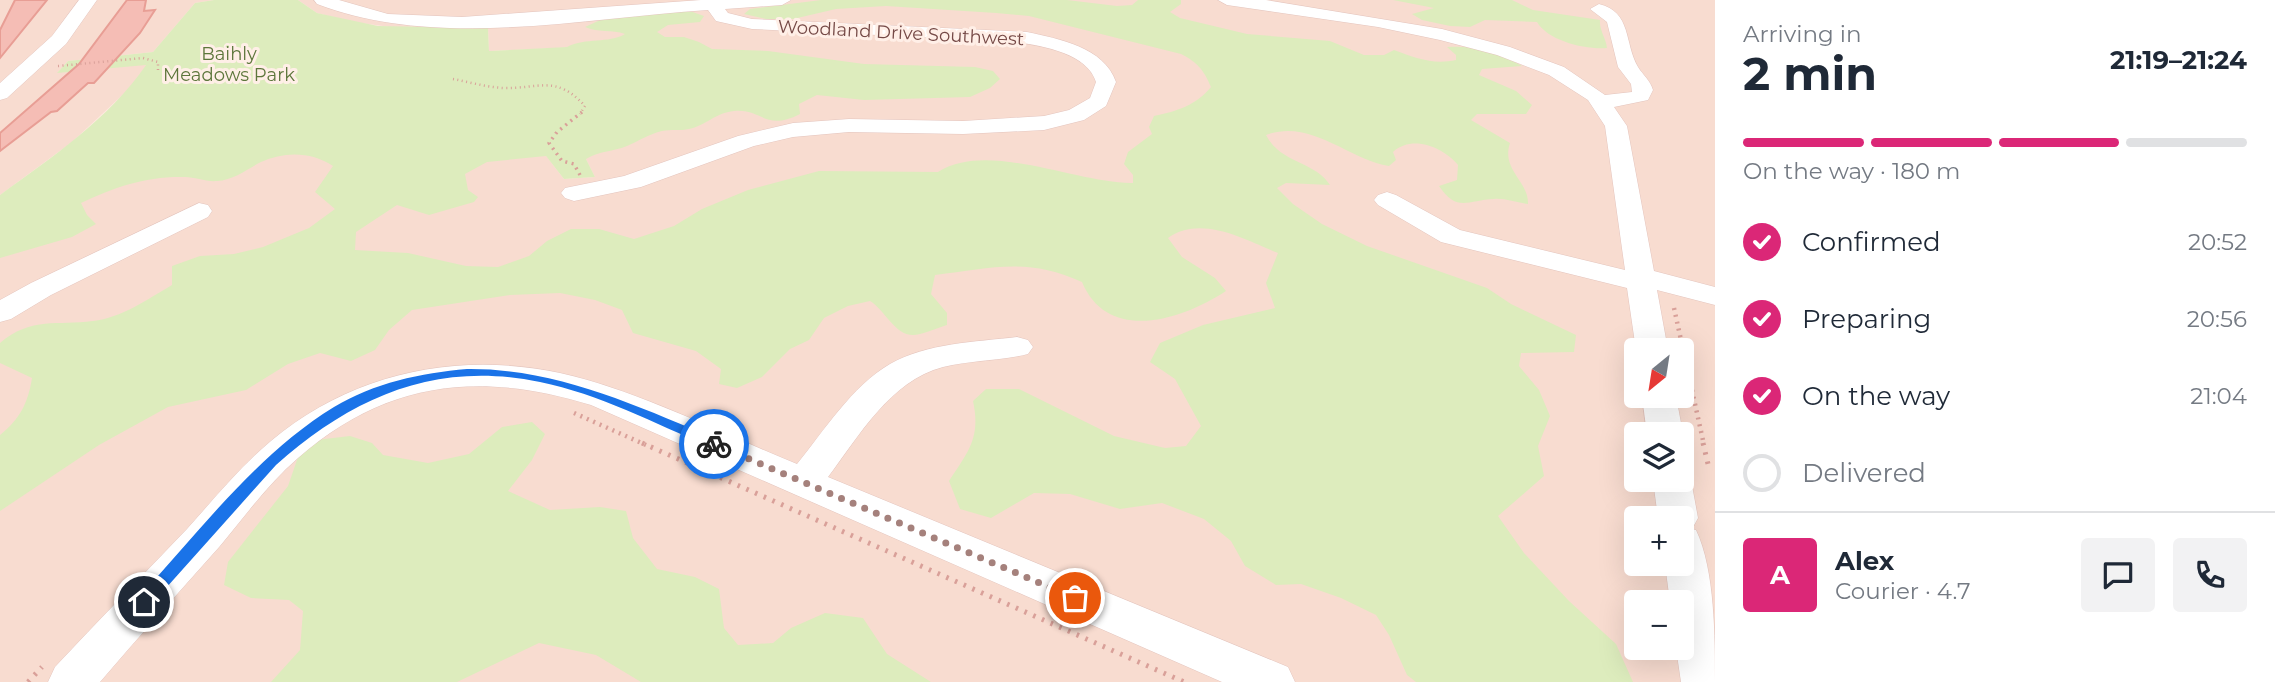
<!DOCTYPE html>
<meta charset="utf-8">
<style>
:root{--surface:#fff;--page:#f2f2f3;--text:#1f2937;--muted:#747a83;--line:#e0e1e3;--accent:#db2777}
body{margin:0;font-family:Montserrat,sans-serif;background:var(--page);color:var(--text);height:100vh;display:flex;flex-direction:column;font-size:26px;white-space:nowrap}
*{box-sizing:border-box;margin:0}
p{font-size:23px;color:var(--muted)}
.icon{flex:none;width:38px;height:38px;fill:none;stroke:currentColor;stroke-width:2;stroke-linecap:round;stroke-linejoin:round}
.map{position:relative;flex:1;overflow:hidden}
.panel{display:flex;flex-direction:column;background:var(--surface);width:560px}
.panel>*{flex:none}
.needle{width:46px;rotate:210deg}
.fabs{position:absolute;left:1624px;top:338px;display:grid;gap:14px}
.fabs a{display:grid;place-items:center;width:70px;height:70px;border-radius:7px;background:var(--surface);box-shadow:0 7px 28px #0002;font-size:35px}
.pin{position:absolute;display:grid;place-items:center;width:60px;height:60px;color:#fff;margin:-30px;border:4px solid #fff;border-radius:50%;box-shadow:0 2px 7px #0007}
.courier{position:absolute;display:grid;place-items:center;width:70px;height:70px;margin:-35px;border:5px solid #1a73e8;border-radius:50%;background:#fff;color:#222;box-shadow:0 2px 9px #0007}
.overview em{font-style:normal;font-weight:700}
.overview div{display:flex;flex-direction:column-reverse}
.overview{display:flex;align-items:center;justify-content:space-between;height:119px;padding:0 28px}
h1{font-size:46px;font-weight:700;line-height:52px}
.bar{display:grid;grid-template-columns:repeat(4,1fr);gap:10px 7px;align-content:center;height:84px;padding:0 28px}
.bar i{height:9px;border-radius:5px;background:var(--line)}
.bar .selected{background:var(--accent)}
.bar p{grid-column:span 4}
.line{display:flex;align-items:center;gap:18px;padding:0 28px;border-top:2px solid var(--line)}
.line div{flex:1}
.round{display:grid;place-items:center;flex:none;width:74px;height:74px;border-radius:7px;background:var(--page)}
ol{padding:0 28px;list-style:none}
li{display:flex;align-items:center;gap:21px;height:77px}
li p{margin-inline-start:auto}
li .icon{padding:7px;border-radius:50%;background:var(--accent);color:#fff;stroke-width:4}
li:last-child{color:var(--muted)}
li i{width:38px;height:38px;border:4px solid var(--line);border-radius:50%}
main{display:flex;flex:1;min-height:0}
.map>svg:first-child{display:block}
.residential{fill:#f8dcd0;fill-rule:evenodd}
.green{fill:#ddecbd}
.building{fill:#f5bdb5;stroke:#e89e95;stroke-width:2}
.lines{fill:none;stroke-linecap:round;stroke-linejoin:round}
.minor-casing{stroke:#e4c5be;stroke-width:1}
.path-far3{stroke:#d9a099;stroke-width:2.5;stroke-dasharray:1 3.5;stroke-linecap:butt}
.path-far2{stroke:#d9a099;stroke-width:3.5;stroke-dasharray:2 4.5;stroke-linecap:butt}
.path-far1{stroke:#d9a099;stroke-width:4.5;stroke-dasharray:2 5;stroke-linecap:butt}
.path{stroke:#d9a099;stroke-width:5;stroke-dasharray:2.5 7;stroke-linecap:butt}
.minor{fill:#fff;fill-rule:evenodd}
.route{fill:#1a73e8}
.done{stroke:#a5817c;stroke-width:7;stroke-dasharray:0 12.6}
.labels{text-anchor:middle;dominant-baseline:central;stroke-width:6;stroke-linejoin:round;paint-order:stroke}
.far-street-label{font-size:18px;fill:#754946;stroke:#ffefe7}
.far-park-label{font-size:18px;fill:#5d763b;stroke:#ffefe7}
</style>
<main>
<div class="map">
<svg width="1715" height="682" viewBox="0 0 1715 682">
<rect width="100%" height="100%" fill="#feeadf"/>
<g class="residential">
<path d="M 0,0 L 214,0 L 195,3 L 153,52 L 68,61 L 58,72 L 147,64 L 132,86 L 72,142 L 0,195 Z"/>
<path d="M 298,0 L 1715,0 L 1715,682 L 0,682 L 0,224 L 237,128 L 537,144 L 564,179 L 595,177 L 586,159 L 577,47 L 489,51 L 488,28 L 398,28 L 353,22 L 317,13 ZM 1636,350 L 1682,350 L 1682,396 L 1636,396 ZM 1636,434 L 1682,434 L 1682,480 L 1636,480 ZM 1636,518 L 1682,518 L 1682,564 L 1636,564 ZM 1636,602 L 1682,602 L 1682,648 L 1636,648 Z"/>
</g>
<g class="green">
<path d="M 214,0 L 298,0 L 317,13 L 378,26 L 488,28 L 489,51 L 567,47 C 586,37 608,44 625,34 C 612,29 598,33 585,27 L 609,16 L 687,10 L 704,16 L 700,22 L 668,25 L 657,32 L 665,37 L 684,37 L 699,42 L 712,49 L 768,51 L 864,64 L 975,67 L 993,71 L 1000,79 L 990,88 L 970,97 L 864,100 L 817,95 L 799,104 L 800,114 C 765,132 762,108 734,111 C 715,113 707,125 689,129 C 681,131 671,129 662,131 C 649,134 639,141 627,146 C 612,152 602,150 586,159 L 595,177 L 564,179 L 546,156 L 487,162 L 465,174 L 468,190 L 478,197 L 474,202 L 429,215 L 397,205 L 356,232 L 355,250 L 408,253 L 466,266 L 498,267 L 529,256 L 547,241 L 571,229 L 599,229 L 634,239 L 674,226 L 702,209 L 748,190 L 819,171 L 938,172 C 988,140 1078,184 1133,183 L 1133,175 L 1124,164 L 1128,152 L 1152,134 L 1149,127 L 1154,116 C 1178,111 1196,105 1211,87 C 1204,70 1197,62 1181,54 L 1029,16 L 996,13 L 886,6 L 836,9 L 793,19 L 766,19 L 744,14 L 750,9 L 821,0 L 1067,0 L 1117,6 L 1132,5 L 1138,0 L 1181,0 L 1181,4 L 1170,12 L 1180,18 L 1247,34 L 1330,41 L 1364,55 L 1384,55 L 1394,50 C 1416,58 1433,65 1456,60 L 1456,55 L 1447,47 C 1475,45 1499,52 1522,66 L 1482,69 L 1479,75 L 1516,91 L 1532,105 L 1526,114 L 1477,114 L 1471,120 L 1510,143 C 1501,170 1529,181 1528,204 C 1517,203 1505,198 1494,199 C 1468,200 1457,213 1439,186 L 1457,180 L 1458,165 C 1444,148 1413,134 1393,152 L 1396,160 L 1389,166 C 1348,159 1310,118 1266,135 C 1281,164 1315,161 1330,185 L 1286,183 L 1277,188 L 1293,204 L 1322,224 L 1367,246 L 1487,288 L 1511,304 L 1576,335 L 1574,352 L 1521,353 L 1519,366 L 1539,390 L 1550,416 L 1538,446 L 1544,476 L 1498,516 L 1524,553 L 1569,601 L 1616,644 L 1633,682 L 1416,682 L 1407,675 L 1389,635 L 1376,615 L 1341,598 L 1301,584 L 1276,585 L 1245,566 L 1231,541 L 1204,519 L 1162,503 L 1120,509 L 1070,494 L 1034,493 L 991,518 L 960,509 L 949,481 C 968,452 981,438 973,401 L 986,389 L 1019,389 L 1114,436 L 1165,448 L 1186,446 L 1201,426 L 1175,379 L 1150,362 L 1160,343 L 1203,325 L 1275,308 L 1266,283 L 1278,253 C 1246,240 1201,214 1168,238 L 1182,257 L 1215,278 L 1226,291 C 1182,320 1108,344 1082,282 C 1028,257 991,268 935,275 L 931,294 L 947,313 L 947,325 C 937,328 924,334 914,335 C 895,336 885,310 870,301 L 848,306 L 824,318 L 809,340 L 790,349 L 762,377 L 737,388 L 719,384 L 721,369 L 696,351 L 633,333 L 622,310 L 595,300 L 560,293 L 510,295 L 412,310 L 389,330 L 375,350 L 351,361 L 320,353 L 288,364 L 246,390 L 168,407 L 99,445 L 0,511 L 0,435 C 20,419 28,403 32,378 L 0,363 L 0,343 C 32,316 57,326 93,321 C 121,318 148,299 172,285 L 172,266 L 200,256 L 234,254 L 263,247 L 309,228 L 335,209 L 315,192 L 333,166 C 312,152 285,151 261,162 C 247,169 234,180 217,181 C 206,182 195,177 185,177 C 146,176 115,187 81,203 L 87,215 L 96,224 L 72,237 L 0,258 L 0,195 C 52,157 109,119 146,65 L 57,73 L 68,61 L 153,52 L 195,3 Z"/>
<path d="M 1393,0 L 1512,0 L 1533,10 L 1600,20 C 1599,30 1606,38 1607,48 C 1586,50 1548,41 1537,22 L 1485,20 L 1470,27 L 1450,26 L 1422,20 L 1412,14 L 1434,8 Z"/>
<path d="M 532,422 L 545,434 L 532,460 L 508,491 L 550,510 L 600,507 L 626,511 L 633,538 L 657,569 L 695,577 L 719,589 L 724,628 L 738,645 L 773,643 L 791,628 L 825,613 L 863,618 L 887,654 L 931,682 L 641,682 L 596,655 L 539,643 L 457,682 L 271,682 L 300,650 L 303,611 L 289,600 L 251,598 L 224,585 L 228,562 L 288,486 L 298,457 L 316,440 L 350,436 L 372,443 L 383,455 L 428,463 L 469,454 L 502,427 Z"/>
</g>
<g class="building">
<path d="M 15,0 L 47,0 L 0,58 L 0,30 Z"/>
<path d="M 127,0 L 146,0 L 144,11 L 155,10 L 140,33 L 94,83 L 88,83 L 57,111 L 51,112 L 0,151 L 0,133 L 79,64 Z"/>
</g>
<g class="lines">
<g class="minor-casing">
<g id="minor">
<path d="M 79,0 L 97,0 L 66,44 L 7,98 L 0,100 L 0,83 L 52,36 Z"/>
<path d="M 314,0 L 339,0 L 388,14 L 462,17 L 701,0 L 791,0 L 782,5 L 725,9 L 728,13 L 752,19 L 1027,32 C 1059,39 1104,47 1116,82 L 1106,106 L 1084,120 L 1044,130 L 963,134 L 849,132 L 793,137 L 754,146 L 641,187 L 574,201 L 565,198 L 561,193 L 565,188 L 624,176 L 738,136 L 793,123 L 849,119 L 963,121 L 1044,116 L 1069,110 L 1090,98 L 1096,82 C 1086,50 1032,44 1004,41 L 752,29 L 716,21 L 708,10 C 582,18 437,50 317,4 Z"/>
<path d="M 1218,0 L 1266,0 L 1442,29 L 1510,47 L 1564,67 L 1605,95 L 1632,92 L 1631,84 L 1618,67 L 1607,22 L 1590,9 L 1599,4 C 1632,12 1624,43 1638,67 C 1643,75 1650,80 1653,90 L 1648,100 L 1614,107 L 1627,126 L 1654,271 L 1715,287 L 1715,305 L 1657,290 L 1668,350 L 1636,350 L 1627,288 L 1441,242 L 1378,205 L 1374,200 L 1378,195 L 1387,192 L 1396,195 L 1460,230 L 1625,270 L 1605,126 L 1588,100 L 1549,75 L 1497,55 L 1440,40 L 1378,27 L 1227,5 Z"/>
<path d="M 199,203 L 208,205 L 212,211 L 208,217 L 51,295 L 11,319 L 0,322 L 0,300 L 31,283 Z"/>
<path d="M 1017,337 L 1028,340 L 1033,347 L 1028,354 C 1000,361 971,360 943,367 C 890,381 859,436 828,477 L 1288,667 L 1295,682 L 1222,682 L 591,405 C 481,371 387,380 298,458 C 268,484 245,516 220,546 C 180,591 139,636 100,682 L 48,682 L 55,667 C 98,621 143,575 187,529 C 214,499 240,467 271,441 C 352,373 457,351 560,373 C 637,390 723,434 797,464 C 824,431 852,386 890,364 C 927,343 975,342 1017,337 Z"/>
<path d="M 1642,396 L 1676,396 L 1683,434 L 1682,436 L 1647,434 Z"/>
<path d="M 1682,469 L 1691,480 L 1698,518 L 1692,529 L 1696,530 C 1715,570 1715,638 1715,682 L 1681,682 L 1676,648 L 1682,648 L 1682,602 L 1670,602 L 1665,564 L 1682,564 L 1682,518 L 1658,518 L 1653,480 L 1682,480 Z"/>
</g>
</g>
<g class="path-far3">
<path d="M 58,66 L 143,58 L 158,62 L 158,71"/>
<path d="M 453,79 C 469,82 486,87 503,88 C 539,89 556,74 585,106 L 580,114"/>
</g>
<path class="path-far2" d="M 580,175 L 574,164 L 562,161 L 549,143 L 557,132 L 582,112"/>
<g class="path-far1">
<path d="M 1674,308 L 1704,445"/>
<path d="M 574,413 L 646,445"/>
</g>
<g class="path">
<path d="M 642,443 L 1184,682"/>
<path d="M 1703,443 L 1708,464"/>
<path d="M 28,682 L 42,667"/>
</g>
<use href="#minor" class="minor"/>
</g>
<path class="route" d="M 467,369 C 557,368 637,406 719,440 L 721,444 L 714,448 L 710,447 C 654,423 599,394 540,382 C 436,360 352,397 276,465 L 149,607 L 139,607 L 136,602 L 139,597 C 199,532 257,454 334,407 C 374,383 421,373 467,369 Z"/>
<g class="lines">
<path class="done" d="M 714,444 L 1075,598"/>
</g>
<g class="labels">
<g class="far-street-label">
<text transform="translate(901 33) rotate(3)">Woodland Drive Southwest</text>
</g>
<g class="far-park-label">
<text x="229" y="54">Baihly<tspan x="229" dy="21">Meadows Park</tspan></text>
</g>
</g>
</svg>
<div class="fabs">
<a><svg class="needle" viewBox="-14 -14 28 28"><path d="M0-13l5 13h-10z" fill="#e53935"/><path d="M0 13l5-13h-10z" fill="#747a83"/></svg></a>
<a><svg class="icon" aria-label="layers" viewBox="0 0 24 24"><path d="M12 4l9 5-9 5-9-5zM3 14l9 5 9-5"/></svg></a>
<a>+</a>
<a>−</a>
</div>
<div class="pin" style="left:1075px;top:598px;background:#ea580c"><svg class="icon" aria-label="bag" viewBox="0 0 24 24"><path d="M5 8h14l-1 12H6zM9 8a3 3 0 0 1 6 0"/></svg></div>
<div class="pin" style="left:144px;top:602px;background:#1f2937"><svg class="icon" aria-label="home" viewBox="0 0 24 24"><path d="M3 11l9-7 9 7M6 9v11h12V9"/></svg></div>
<div class="courier" style="left:714px;top:444px"><svg class="icon" aria-label="bike" viewBox="0 0 24 24"><circle cx="6" cy="16" r="4"/><circle cx="18" cy="16" r="4"/><path d="M6 16l4-8h5l3 8M10 8l3 8H6M13 5h3"/></svg></div>
</div>
<section class="panel">
<div class="overview"><div><h1>2 min</h1><p>Arriving in</p></div><em>21:19–21:24</em></div>
<div class="bar"><i class="selected"></i><i class="selected"></i><i class="selected"></i><i></i><p>On the way · 180 m</p></div>
<ol>
<li><svg class="icon" aria-label="check" viewBox="0 0 24 24"><path d="M5 12l5 5 9-10"/></svg>Confirmed<p>20:52</p></li>
<li><svg class="icon" aria-label="check" viewBox="0 0 24 24"><path d="M5 12l5 5 9-10"/></svg>Preparing<p>20:56</p></li>
<li><svg class="icon" aria-label="check" viewBox="0 0 24 24"><path d="M5 12l5 5 9-10"/></svg>On the way<p>21:04</p></li>
<li><i></i>Delivered</li>
</ol>
<div class="line" style="height:126px"><b class="round" style="background:var(--accent);color:#fff">A</b><div><b>Alex</b><p>Courier · 4.7</p></div><a class="round"><svg class="icon" aria-label="chat" viewBox="0 0 24 24"><path d="M4 5h16v11H9l-5 4z"/></svg></a><a class="round"><svg class="icon" aria-label="phone" viewBox="0 0 24 24"><path d="M5 4h4l2 5-3 2q2 4 5 5l2-3 5 2v4C11 20 4 13 5 4z"/></svg></a></div>
</section>
</main>
